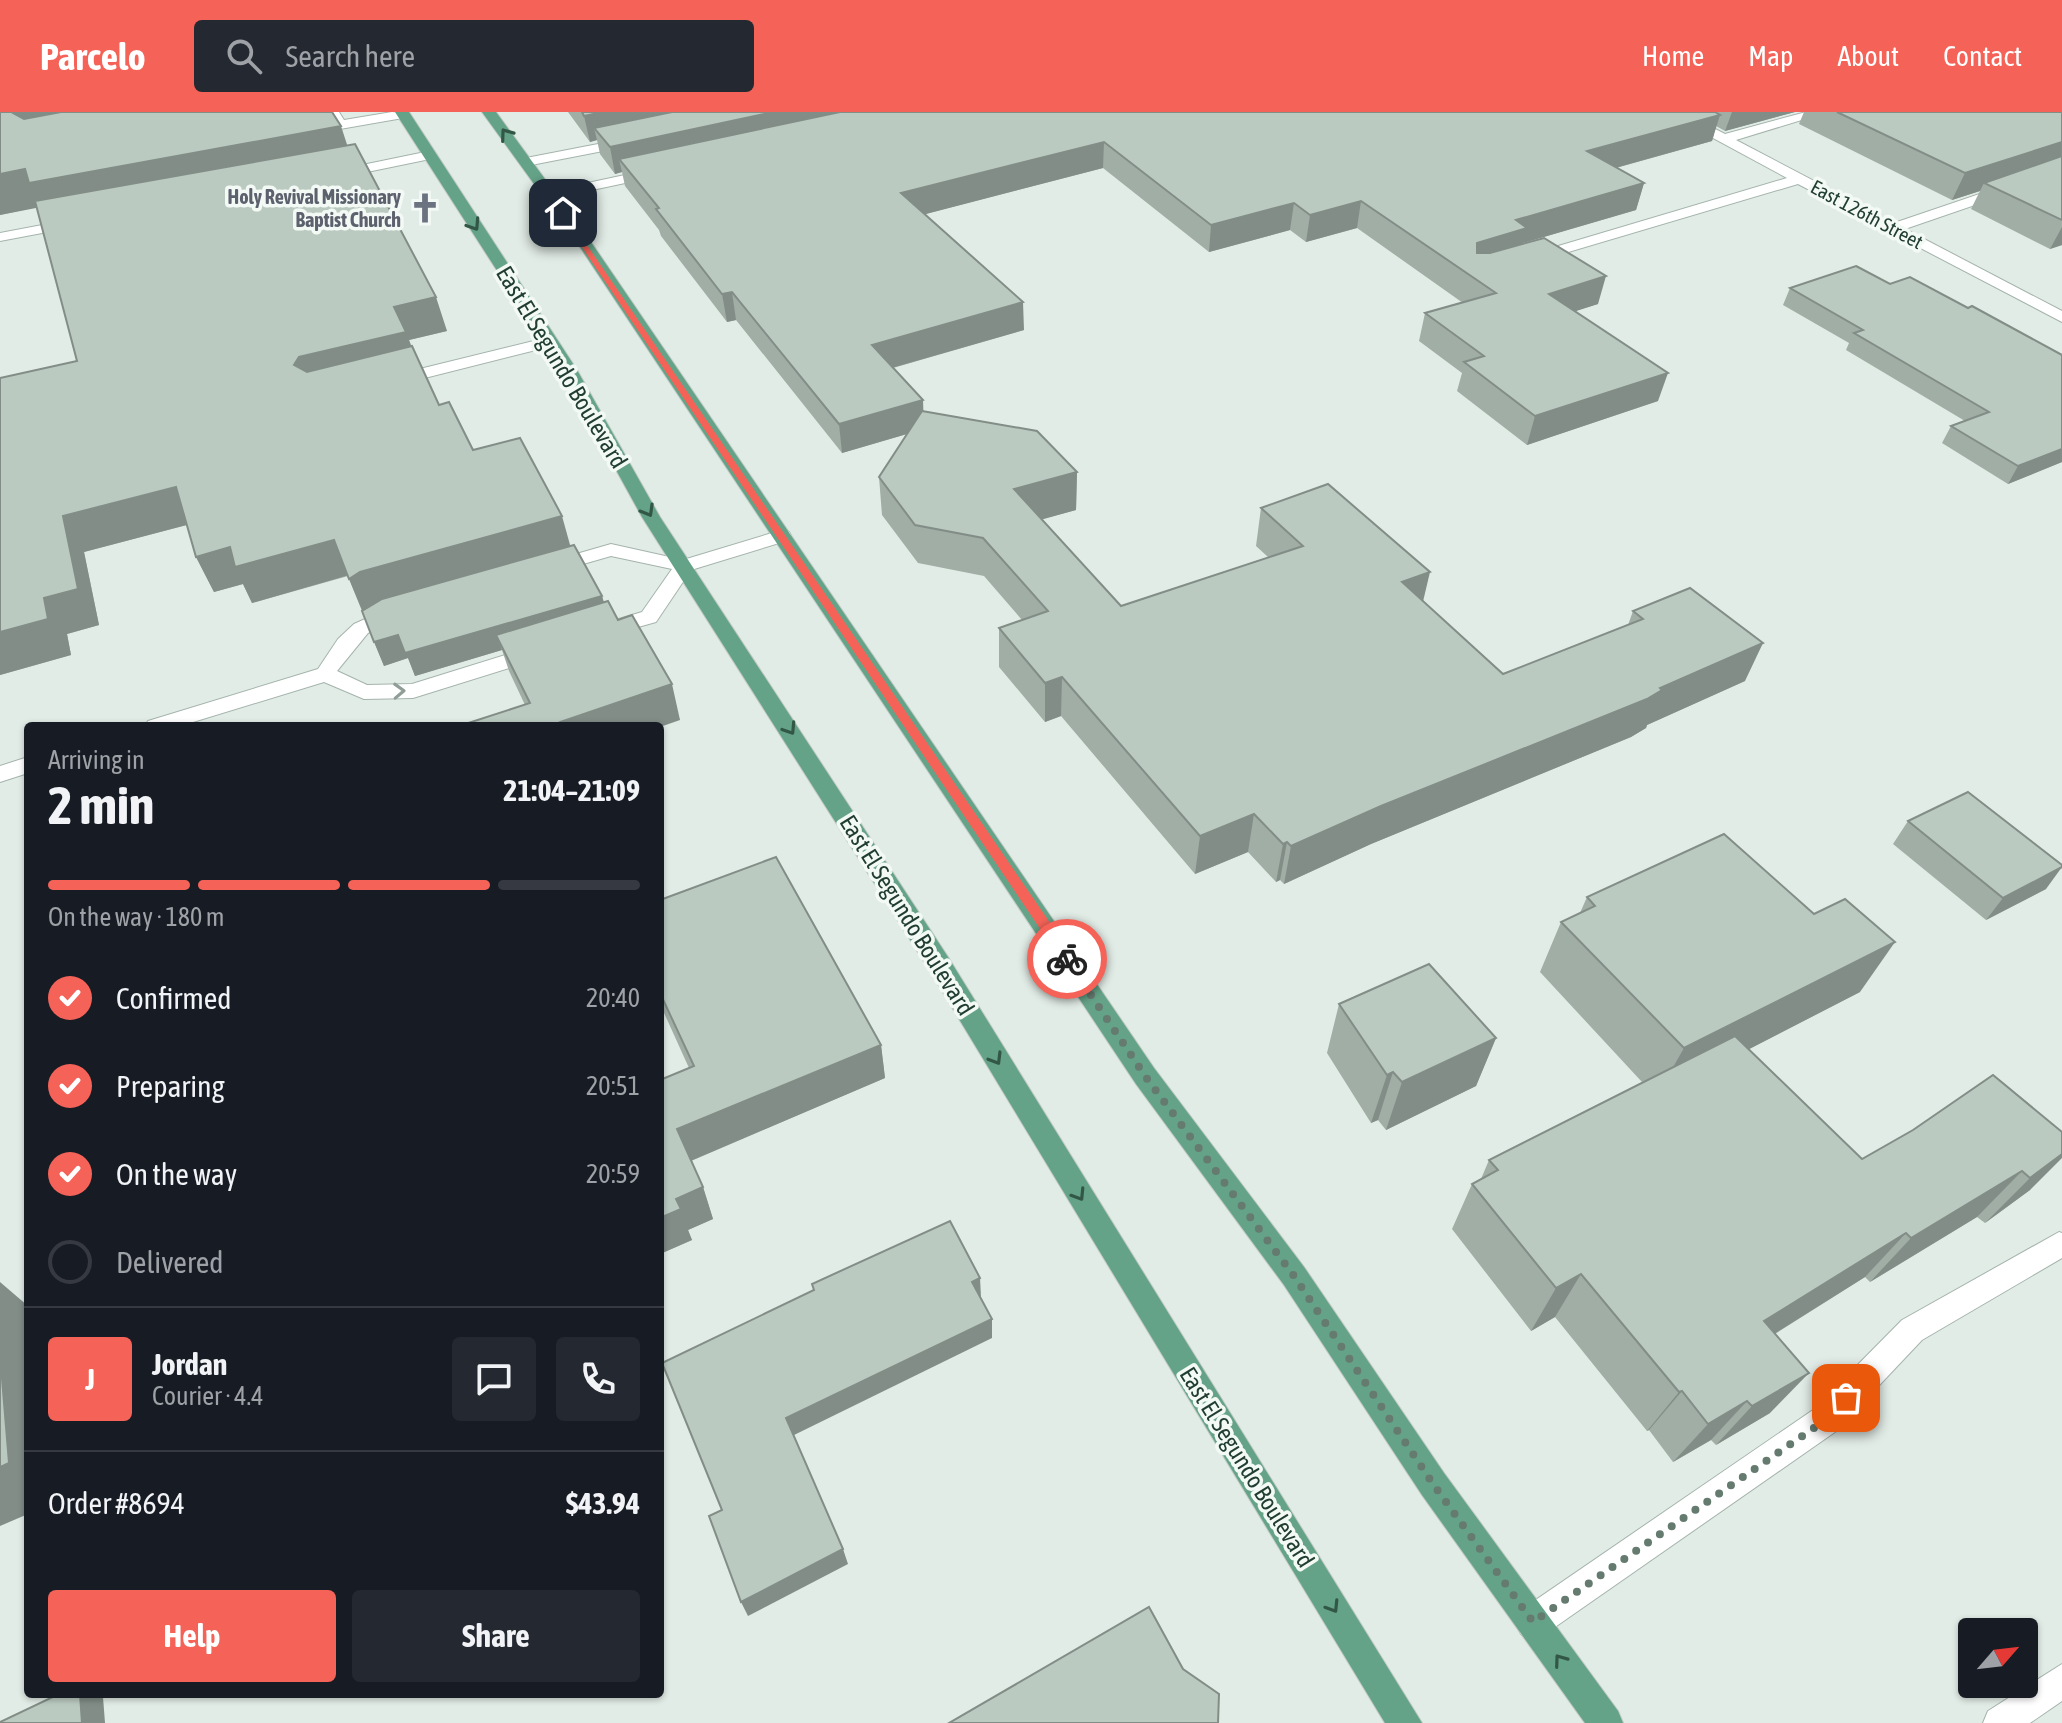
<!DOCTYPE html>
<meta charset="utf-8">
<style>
:root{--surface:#171b24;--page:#242831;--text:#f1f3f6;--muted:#9ea1a6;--line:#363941;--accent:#f56358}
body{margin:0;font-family:"Asap Condensed",sans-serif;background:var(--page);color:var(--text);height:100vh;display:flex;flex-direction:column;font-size:30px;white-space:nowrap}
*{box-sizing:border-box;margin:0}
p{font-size:26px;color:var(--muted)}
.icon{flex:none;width:44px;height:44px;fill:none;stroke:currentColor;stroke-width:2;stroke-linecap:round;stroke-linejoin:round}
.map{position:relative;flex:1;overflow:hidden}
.panel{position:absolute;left:24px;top:610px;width:640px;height:976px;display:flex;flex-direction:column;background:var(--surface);border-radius:8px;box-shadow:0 2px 6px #0004}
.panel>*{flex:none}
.needle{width:52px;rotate:62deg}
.controls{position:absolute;left:1958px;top:1506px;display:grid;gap:16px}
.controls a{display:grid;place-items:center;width:80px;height:80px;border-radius:8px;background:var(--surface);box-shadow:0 2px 6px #0004;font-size:40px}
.pin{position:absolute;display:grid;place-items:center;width:68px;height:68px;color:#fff;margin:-34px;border-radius:16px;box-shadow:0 4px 12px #0006}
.courier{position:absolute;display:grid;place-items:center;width:80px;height:80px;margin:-40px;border:6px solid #f56358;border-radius:50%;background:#fff;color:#222;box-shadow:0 2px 10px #0007}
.overview em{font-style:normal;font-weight:700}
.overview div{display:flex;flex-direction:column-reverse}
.overview{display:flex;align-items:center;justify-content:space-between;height:136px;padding:0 24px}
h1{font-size:52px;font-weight:700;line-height:60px}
.bar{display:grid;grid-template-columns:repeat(4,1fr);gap:12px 8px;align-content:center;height:96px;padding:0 24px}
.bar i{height:10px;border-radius:6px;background:var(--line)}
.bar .on{background:var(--accent)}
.bar p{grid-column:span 4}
.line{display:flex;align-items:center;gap:20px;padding:0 24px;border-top:2px solid var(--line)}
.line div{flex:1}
.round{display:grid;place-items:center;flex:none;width:84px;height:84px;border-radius:8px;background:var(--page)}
ol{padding:0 24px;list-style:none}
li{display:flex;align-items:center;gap:24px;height:88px}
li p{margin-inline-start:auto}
li .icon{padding:8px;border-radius:50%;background:var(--accent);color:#fff;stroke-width:4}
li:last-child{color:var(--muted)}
li i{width:44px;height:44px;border:4px solid var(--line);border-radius:50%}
.cta{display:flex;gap:16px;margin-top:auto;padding:16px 24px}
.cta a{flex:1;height:92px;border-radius:8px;background:var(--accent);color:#fff;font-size:32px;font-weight:700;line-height:92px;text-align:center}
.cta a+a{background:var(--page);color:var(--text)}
header{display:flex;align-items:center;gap:48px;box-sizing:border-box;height:112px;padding:0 40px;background:var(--accent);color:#fff}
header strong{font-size:38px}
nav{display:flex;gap:44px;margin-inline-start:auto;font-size:28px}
.search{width:560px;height:72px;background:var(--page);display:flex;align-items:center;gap:20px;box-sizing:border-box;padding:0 28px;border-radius:8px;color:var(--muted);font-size:30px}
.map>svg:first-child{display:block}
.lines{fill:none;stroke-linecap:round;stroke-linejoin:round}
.minor-casing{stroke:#a4b4ac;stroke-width:2}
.major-casing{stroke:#c1c9c5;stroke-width:2}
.minor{fill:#fff;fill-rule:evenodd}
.major{fill:#65a388;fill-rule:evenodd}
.wall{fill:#a0aea6}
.shaded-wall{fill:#828d87}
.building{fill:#bacac1;stroke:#828d87;stroke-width:2}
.oneway{stroke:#325747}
.oneway2{stroke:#909e98}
.route{fill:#f56358}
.done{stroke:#657b70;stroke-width:8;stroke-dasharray:0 14.4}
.labels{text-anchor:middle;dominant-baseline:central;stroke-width:7;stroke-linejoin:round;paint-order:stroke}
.far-worship-label{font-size:20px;font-weight:bold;fill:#5b616d;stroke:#f3f9f5;text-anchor:end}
.far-street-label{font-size:20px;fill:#213e31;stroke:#f3f9f5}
.street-label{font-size:24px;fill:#213e31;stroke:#f3f9f5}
</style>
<header>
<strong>Parcelo</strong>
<div class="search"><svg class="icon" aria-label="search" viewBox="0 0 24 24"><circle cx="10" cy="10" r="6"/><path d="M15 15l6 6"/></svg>Search here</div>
<nav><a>Home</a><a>Map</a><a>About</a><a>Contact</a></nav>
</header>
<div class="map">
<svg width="2062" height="1611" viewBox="0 0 2062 1611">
<rect width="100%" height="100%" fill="#e2ece6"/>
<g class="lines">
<g class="minor-casing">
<g id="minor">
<path d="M 325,0 L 339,0 L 344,8 L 392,0 L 410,2 L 403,6 L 340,17 L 335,16 Z"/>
<path d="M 1665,0 L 1682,0 L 1725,22 L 1806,0 L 1828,0 L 1736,28 L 1894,111 L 2062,54 L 2062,63 L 1905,117 L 2062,199 L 2062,210 L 1798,72 L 1538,149 L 1528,149 L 1528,143 L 1787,66 Z"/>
<path d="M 629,26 L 634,27 L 634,33 L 526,54 L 519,50 L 526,46 Z"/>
<path d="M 430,39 L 437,43 L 435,46 L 338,66 L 331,62 L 338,58 Z"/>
<path d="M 653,57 L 660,61 L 658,64 L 550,87 L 543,83 L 550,79 Z"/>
<path d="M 74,107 L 79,108 L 79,114 L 0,129 L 0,121 Z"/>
<path d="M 550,225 L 558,230 L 556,233 L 393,274 L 385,269 L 387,265 Z"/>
<path d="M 782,418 L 789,420 L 791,424 L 789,428 L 691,458 L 656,510 L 606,524 L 599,523 L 596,518 L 599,513 L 642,500 L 672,457 L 611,444 L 552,461 L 542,455 L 545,451 L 611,432 L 683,448 Z"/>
<path d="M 394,494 L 401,496 L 404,500 L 401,504 L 368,521 L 337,559 L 367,573 L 412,572 L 537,533 L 547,540 L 544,545 L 413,586 L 364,587 L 324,570 L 180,614 L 145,614 L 148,609 L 318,557 L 338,527 L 354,512 Z"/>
<path d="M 28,645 L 28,661 L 0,670 L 0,654 Z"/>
<path d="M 2059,1120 L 2062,1121 L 2062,1146 L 1922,1228 L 1835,1320 L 1545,1522 L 1533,1527 L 1521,1522 L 1516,1510 L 1521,1498 L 1813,1298 L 1902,1208 Z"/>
<path d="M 2062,1552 L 2062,1589 L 2030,1611 L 1983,1611 L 1988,1599 Z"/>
</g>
</g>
<g class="major-casing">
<g id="major">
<path d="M 395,0 L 409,0 L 577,258 L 660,405 L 948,845 L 1422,1611 L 1385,1611 L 930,859 L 642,405 L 561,258 Z"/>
<path d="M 482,0 L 496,0 L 593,133 L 1154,956 L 1304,1155 L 1444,1361 L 1618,1599 L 1623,1611 L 1585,1611 L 1422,1383 L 1284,1173 L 1136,972 L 582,138 Z"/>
</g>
</g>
<use href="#minor" class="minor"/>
<use href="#major" class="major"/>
</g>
<g class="wall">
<path d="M 0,0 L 347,34 L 447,219 L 409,228 L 439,293 L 473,338 L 571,434 L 602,484 L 604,490 L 618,508 L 680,608 L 525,593 L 509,559 L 502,538 L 415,564 L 408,546 L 384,554 L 348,464 L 252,491 L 243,472 L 214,480 L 196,445 L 187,413 L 84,440 L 99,513 L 67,522 L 71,543 L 0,563 L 77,249 L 37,95 L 0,103 Z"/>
<path d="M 568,0 L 1795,0 L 1725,19 L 1716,14 L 1712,29 L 1616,56 L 1644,71 L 1636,98 L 1523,131 L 1598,192 L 1575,199 L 1658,289 L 1527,333 L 1457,279 L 1462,261 L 1419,229 L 1425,201 L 1463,191 L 1357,116 L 1306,130 L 1290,118 L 1209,140 L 1103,56 L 925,102 L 1024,218 L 893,256 L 923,288 L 923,299 L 1077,360 L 1076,398 L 1042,407 L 1121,494 L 1268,445 L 1256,434 L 1261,396 L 1423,489 L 1503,562 L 1628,513 L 1633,499 L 1745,569 L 1647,613 L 1646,616 L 1631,625 L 1371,732 L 1284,772 L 1280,768 L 1276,770 L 1248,740 L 1195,762 L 1061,604 L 1045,610 L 999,555 L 999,516 L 1022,508 L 984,464 L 918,451 L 882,403 L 879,365 L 907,322 L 842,341 L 736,208 L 727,210 L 661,124 L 659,118 L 625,74 L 622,60 L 615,62 L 600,42 L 597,28 L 590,30 Z"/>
<path d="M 1804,0 L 2062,0 L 2062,133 L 2050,137 L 1971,97 L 1980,79 L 1952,88 L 1799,12 Z"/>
<path d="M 1890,172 L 1968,196 L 2062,243 L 2062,350 L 2008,372 L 1942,331 L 1951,314 L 1965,309 L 1846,238 L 1849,231 L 1783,193 L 1790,176 Z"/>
<path d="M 1908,709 L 2046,777 L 1986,808 L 1893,732 Z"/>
<path d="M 1587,785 L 1860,880 L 1749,937 L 1862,1047 L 2062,1020 L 2030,1078 L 1985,1111 L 1977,1105 L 1870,1170 L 1865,1165 L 1775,1222 L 1770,1301 L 1716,1333 L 1711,1328 L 1673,1350 L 1649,1318 L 1647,1319 L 1555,1205 L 1531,1219 L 1452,1117 L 1472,1072 L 1481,1067 L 1489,1048 L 1642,970 L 1540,860 L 1561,810 L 1580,801 Z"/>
<path d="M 660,788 L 881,933 L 885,966 L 691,1049 L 703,1075 L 713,1107 L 688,1118 L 692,1128 L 660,1142 L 689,956 L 660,892 Z"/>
<path d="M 1339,892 L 1496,926 L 1476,974 L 1386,1018 L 1378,1008 L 1371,1011 L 1327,941 Z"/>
</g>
<g class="shaded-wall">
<path d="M 0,0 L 196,0 L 0,22 Z"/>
<path d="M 603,0 L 733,0 L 594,16 L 597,28 L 590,30 L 584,4 Z"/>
<path d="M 774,0 L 872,0 L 619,47 L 622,60 L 615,62 L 610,35 Z"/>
<path d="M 1732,0 L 1795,0 L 1725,19 Z"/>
<path d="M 1720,3 L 1712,29 L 1579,66 L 1587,39 Z"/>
<path d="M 341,14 L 353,51 L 41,95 L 0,103 L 0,62 L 25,57 Z"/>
<path d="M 1104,30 L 1103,56 L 903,108 L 901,81 Z"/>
<path d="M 2062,30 L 2062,52 L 1984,71 L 1980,79 L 1952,88 L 1965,61 Z"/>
<path d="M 1644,71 L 1636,98 L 1523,131 L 1471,158 L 1477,131 L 1516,108 Z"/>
<path d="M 1361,89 L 1357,116 L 1306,130 L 1310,103 Z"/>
<path d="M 1294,91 L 1290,118 L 1209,140 L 1211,113 Z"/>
<path d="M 2062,115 L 2062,133 L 2050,137 Z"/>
<path d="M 1606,164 L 1598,192 L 1542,210 L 1549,182 Z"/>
<path d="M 732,180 L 736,208 L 727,210 L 722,182 Z"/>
<path d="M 436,185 L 447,219 L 409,228 L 417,254 L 313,280 L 294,253 L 299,245 L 394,195 Z"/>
<path d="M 1023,190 L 1024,218 L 874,261 L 872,233 Z"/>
<path d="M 1668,261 L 1658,289 L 1527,333 L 1535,304 Z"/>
<path d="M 923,288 L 924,317 L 842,341 L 839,312 Z"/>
<path d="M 2062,337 L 2062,350 L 2008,372 L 2018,354 Z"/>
<path d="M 1077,360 L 1076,398 L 1015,415 L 1014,377 Z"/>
<path d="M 176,375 L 194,411 L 84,440 L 99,513 L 67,522 L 71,543 L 0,563 L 0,520 L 44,486 L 63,404 Z"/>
<path d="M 562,404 L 572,440 L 364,503 L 349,467 L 360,460 Z"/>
<path d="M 334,428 L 349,463 L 252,491 L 243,472 L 214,480 L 196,445 L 230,435 Z"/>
<path d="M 1430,460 L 1421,498 L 1402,470 Z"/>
<path d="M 602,484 L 608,507 L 496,523 L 502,538 L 415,564 L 408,546 L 384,554 L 374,530 L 398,523 Z"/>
<path d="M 1763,531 L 1745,569 L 1647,613 L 1646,616 L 1631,625 L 1371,732 L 1284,772 L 1291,734 L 1381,694 L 1660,576 Z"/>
<path d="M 1062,565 L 1061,604 L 1045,610 L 1045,571 Z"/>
<path d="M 672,572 L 680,608 L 660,615 L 660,614 L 561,614 L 560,610 Z"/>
<path d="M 1254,702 L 1248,740 L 1195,762 L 1200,724 Z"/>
<path d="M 1287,730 L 1280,768 L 1276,770 L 1283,732 Z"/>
<path d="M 2062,755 L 2046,777 L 1986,808 L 2003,786 Z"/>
<path d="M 1895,830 L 1860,880 L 1656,985 L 1684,936 Z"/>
<path d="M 1496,926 L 1476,974 L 1386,1018 L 1402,970 Z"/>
<path d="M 881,933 L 885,966 L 688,1050 L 677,1017 Z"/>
<path d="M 1393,960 L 1378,1008 L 1371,1011 L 1387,963 Z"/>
<path d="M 2062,1042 L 2062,1046 L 2030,1078 L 1985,1111 L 2030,1066 Z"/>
<path d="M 2022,1059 L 1977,1105 L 1870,1170 L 1911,1126 Z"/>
<path d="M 703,1075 L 713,1107 L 688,1118 L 692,1128 L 660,1142 L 660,1106 L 676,1087 Z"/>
<path d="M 1906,1121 L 1865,1165 L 1728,1251 L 1764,1209 Z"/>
<path d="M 1581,1162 L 1555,1205 L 1531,1219 L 1556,1176 Z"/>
<path d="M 980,1166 L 981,1185 L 973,1189 L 972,1170 Z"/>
<path d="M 0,1170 L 28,1194 L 28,1402 L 0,1414 Z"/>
<path d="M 992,1207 L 992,1226 L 792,1324 L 786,1306 Z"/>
<path d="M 1809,1261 L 1770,1301 L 1716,1333 L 1752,1294 Z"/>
<path d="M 1682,1279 L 1649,1318 L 1647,1319 L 1679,1280 Z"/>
<path d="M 1747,1289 L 1711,1328 L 1673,1350 L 1708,1312 Z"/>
<path d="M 843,1437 L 848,1452 L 748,1504 L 741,1490 Z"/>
<path d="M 80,1582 L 96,1582 L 103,1585 L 105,1611 L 82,1611 Z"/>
</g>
<g class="building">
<path d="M 0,0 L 14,0 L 13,1 L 24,7 L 61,0 L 332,0 L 341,14 L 29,71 L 25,57 L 0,62 Z"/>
<path d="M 582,0 L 603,0 L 584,4 Z"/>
<path d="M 672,0 L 774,0 L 610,35 L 594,16 Z"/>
<path d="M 840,0 L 1715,0 L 1720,3 L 1587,39 L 1644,71 L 1516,108 L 1527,116 L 1477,131 L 1477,141 L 1490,141 L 1544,126 L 1606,164 L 1549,182 L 1668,261 L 1535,304 L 1464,250 L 1484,244 L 1425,201 L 1496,181 L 1361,89 L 1310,103 L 1294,91 L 1211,113 L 1104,30 L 901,81 L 1023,190 L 872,233 L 923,288 L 839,312 L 732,180 L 722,182 L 656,97 L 659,96 L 619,47 Z"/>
<path d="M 1837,0 L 2062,0 L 2062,30 L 1965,61 Z"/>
<path d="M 355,32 L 436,185 L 394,195 L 406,220 L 299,245 L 294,253 L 307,260 L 412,234 L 439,293 L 449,290 L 473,338 L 520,326 L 562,404 L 360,460 L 349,467 L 334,428 L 235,455 L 230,435 L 196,445 L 176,375 L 63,404 L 78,477 L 44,486 L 48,507 L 0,520 L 0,266 L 77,249 L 35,89 Z"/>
<path d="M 2062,44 L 2062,108 L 1984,71 Z"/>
<path d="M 1856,154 L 1890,172 L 1910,165 L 1968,196 L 1972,194 L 2062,243 L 2062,337 L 2018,354 L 1951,314 L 1989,300 L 1854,221 L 1863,218 L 1790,176 Z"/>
<path d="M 922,299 L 1037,319 L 1077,360 L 1014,377 L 1121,494 L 1303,434 L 1261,396 L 1328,372 L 1430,460 L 1402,470 L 1503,562 L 1643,507 L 1633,499 L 1690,476 L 1763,531 L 1660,576 L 1662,578 L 1647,587 L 1381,694 L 1291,734 L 1287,730 L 1283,732 L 1254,702 L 1200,724 L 1062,565 L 1045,571 L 999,516 L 1048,499 L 983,426 L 915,413 L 879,365 Z"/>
<path d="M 574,433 L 602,484 L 405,541 L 398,523 L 374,530 L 362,499 L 382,487 Z"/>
<path d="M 608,489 L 618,508 L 632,503 L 672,572 L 560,610 L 562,614 L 459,614 L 530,591 L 496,523 Z"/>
<path d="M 1968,680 L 2062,753 L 2062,755 L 2003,786 L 1908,709 Z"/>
<path d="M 1724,722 L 1814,802 L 1845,787 L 1895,830 L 1684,936 L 1561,810 L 1595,794 L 1587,785 Z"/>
<path d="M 776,745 L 881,933 L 677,1017 L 703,1075 L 676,1087 L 681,1097 L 660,1106 L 660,968 L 694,954 L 660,881 L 660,788 Z"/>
<path d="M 1429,852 L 1496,926 L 1402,970 L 1393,960 L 1387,963 L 1339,892 Z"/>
<path d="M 1735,924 L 1862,1047 L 1913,1018 L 1993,963 L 2062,1020 L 2062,1042 L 2030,1066 L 2022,1059 L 1911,1126 L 1906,1121 L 1764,1209 L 1809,1261 L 1752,1294 L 1747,1289 L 1708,1312 L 1682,1279 L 1679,1280 L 1581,1162 L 1556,1176 L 1472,1072 L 1498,1058 L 1489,1048 Z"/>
<path d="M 950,1109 L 980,1166 L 972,1170 L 992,1207 L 786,1306 L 843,1437 L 741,1490 L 709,1404 L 722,1398 L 662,1251 L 814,1178 L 812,1172 Z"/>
<path d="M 0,1242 L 9,1351 L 0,1355 Z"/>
<path d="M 1149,1495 L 1183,1557 L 1219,1582 L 1218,1611 L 949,1611 Z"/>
<path d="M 59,1582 L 80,1582 L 82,1611 L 0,1611 L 0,1610 Z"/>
</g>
<defs><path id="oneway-chevron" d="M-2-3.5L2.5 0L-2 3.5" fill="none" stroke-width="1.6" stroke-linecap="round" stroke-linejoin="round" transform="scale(2)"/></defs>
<g class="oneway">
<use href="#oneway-chevron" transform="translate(506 22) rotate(-126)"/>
<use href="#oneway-chevron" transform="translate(474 113) rotate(57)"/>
<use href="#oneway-chevron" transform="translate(648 399) rotate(60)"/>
<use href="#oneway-chevron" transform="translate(790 617) rotate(57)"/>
<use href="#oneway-chevron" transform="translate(996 947) rotate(59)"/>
<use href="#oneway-chevron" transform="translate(1079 1083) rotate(58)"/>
<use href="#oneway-chevron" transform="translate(1333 1495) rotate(58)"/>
<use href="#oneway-chevron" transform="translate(1560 1548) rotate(-126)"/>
</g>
<use class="oneway2" href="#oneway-chevron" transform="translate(399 579) rotate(-2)"/>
<path class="route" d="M 563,98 L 1072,843 L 1072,851 L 1063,851 L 559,101 Z"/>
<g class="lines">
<path class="done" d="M 1067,847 L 1145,964 L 1294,1164 L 1433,1372 L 1533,1510 L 1824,1309 L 1846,1286"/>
</g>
<defs>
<g id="church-bare" transform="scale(2.4)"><path d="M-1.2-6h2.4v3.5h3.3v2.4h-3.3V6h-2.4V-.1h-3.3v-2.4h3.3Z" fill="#6b7280" stroke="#f3f9f5" stroke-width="2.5" paint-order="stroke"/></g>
</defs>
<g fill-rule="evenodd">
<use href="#church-bare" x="425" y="96"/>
</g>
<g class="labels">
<g class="far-worship-label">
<text x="401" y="84">Holy Revival Missionary<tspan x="401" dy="23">Baptist Church</tspan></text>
</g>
<g class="far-street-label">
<text transform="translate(1867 102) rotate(28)">East 126th Street</text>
</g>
<g class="street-label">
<text transform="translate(562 255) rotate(59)">East El Segundo Boulevard</text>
<text transform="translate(907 803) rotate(58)">East El Segundo Boulevard</text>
<text transform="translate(1247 1355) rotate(58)">East El Segundo Boulevard</text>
</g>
</g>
</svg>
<div class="controls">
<a><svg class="needle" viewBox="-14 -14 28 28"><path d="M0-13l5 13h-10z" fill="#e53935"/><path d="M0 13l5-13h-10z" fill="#9ea1a6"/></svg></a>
</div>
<div class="pin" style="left:1846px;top:1286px;background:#ea580c"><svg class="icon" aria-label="bag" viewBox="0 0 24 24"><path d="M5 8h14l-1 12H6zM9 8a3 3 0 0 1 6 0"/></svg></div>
<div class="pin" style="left:563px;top:101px;background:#1f2937"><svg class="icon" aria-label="home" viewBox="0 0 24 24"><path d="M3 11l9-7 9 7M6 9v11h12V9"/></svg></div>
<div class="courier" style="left:1067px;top:847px"><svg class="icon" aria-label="bike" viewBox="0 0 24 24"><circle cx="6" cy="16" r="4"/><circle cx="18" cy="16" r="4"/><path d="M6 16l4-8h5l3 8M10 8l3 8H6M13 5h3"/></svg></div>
<section class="panel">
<div class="overview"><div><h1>2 min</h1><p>Arriving in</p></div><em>21:04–21:09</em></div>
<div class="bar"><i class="on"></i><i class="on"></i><i class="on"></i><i></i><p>On the way · 180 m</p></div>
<ol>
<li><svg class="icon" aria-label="check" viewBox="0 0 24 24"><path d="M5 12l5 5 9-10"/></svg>Confirmed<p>20:40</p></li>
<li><svg class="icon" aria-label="check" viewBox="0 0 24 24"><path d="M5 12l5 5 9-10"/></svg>Preparing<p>20:51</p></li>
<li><svg class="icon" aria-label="check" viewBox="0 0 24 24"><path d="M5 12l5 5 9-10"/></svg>On the way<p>20:59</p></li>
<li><i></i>Delivered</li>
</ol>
<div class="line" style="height:144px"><b class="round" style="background:var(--accent);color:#fff">J</b><div><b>Jordan</b><p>Courier · 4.4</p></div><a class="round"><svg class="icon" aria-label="chat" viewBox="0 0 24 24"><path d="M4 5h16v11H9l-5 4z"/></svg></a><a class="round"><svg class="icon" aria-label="phone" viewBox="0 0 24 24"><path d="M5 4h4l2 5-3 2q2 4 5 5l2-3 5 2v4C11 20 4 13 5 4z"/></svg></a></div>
<div class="line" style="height:104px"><div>Order #8694</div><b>$43.94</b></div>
<div class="cta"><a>Help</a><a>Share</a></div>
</section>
</div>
